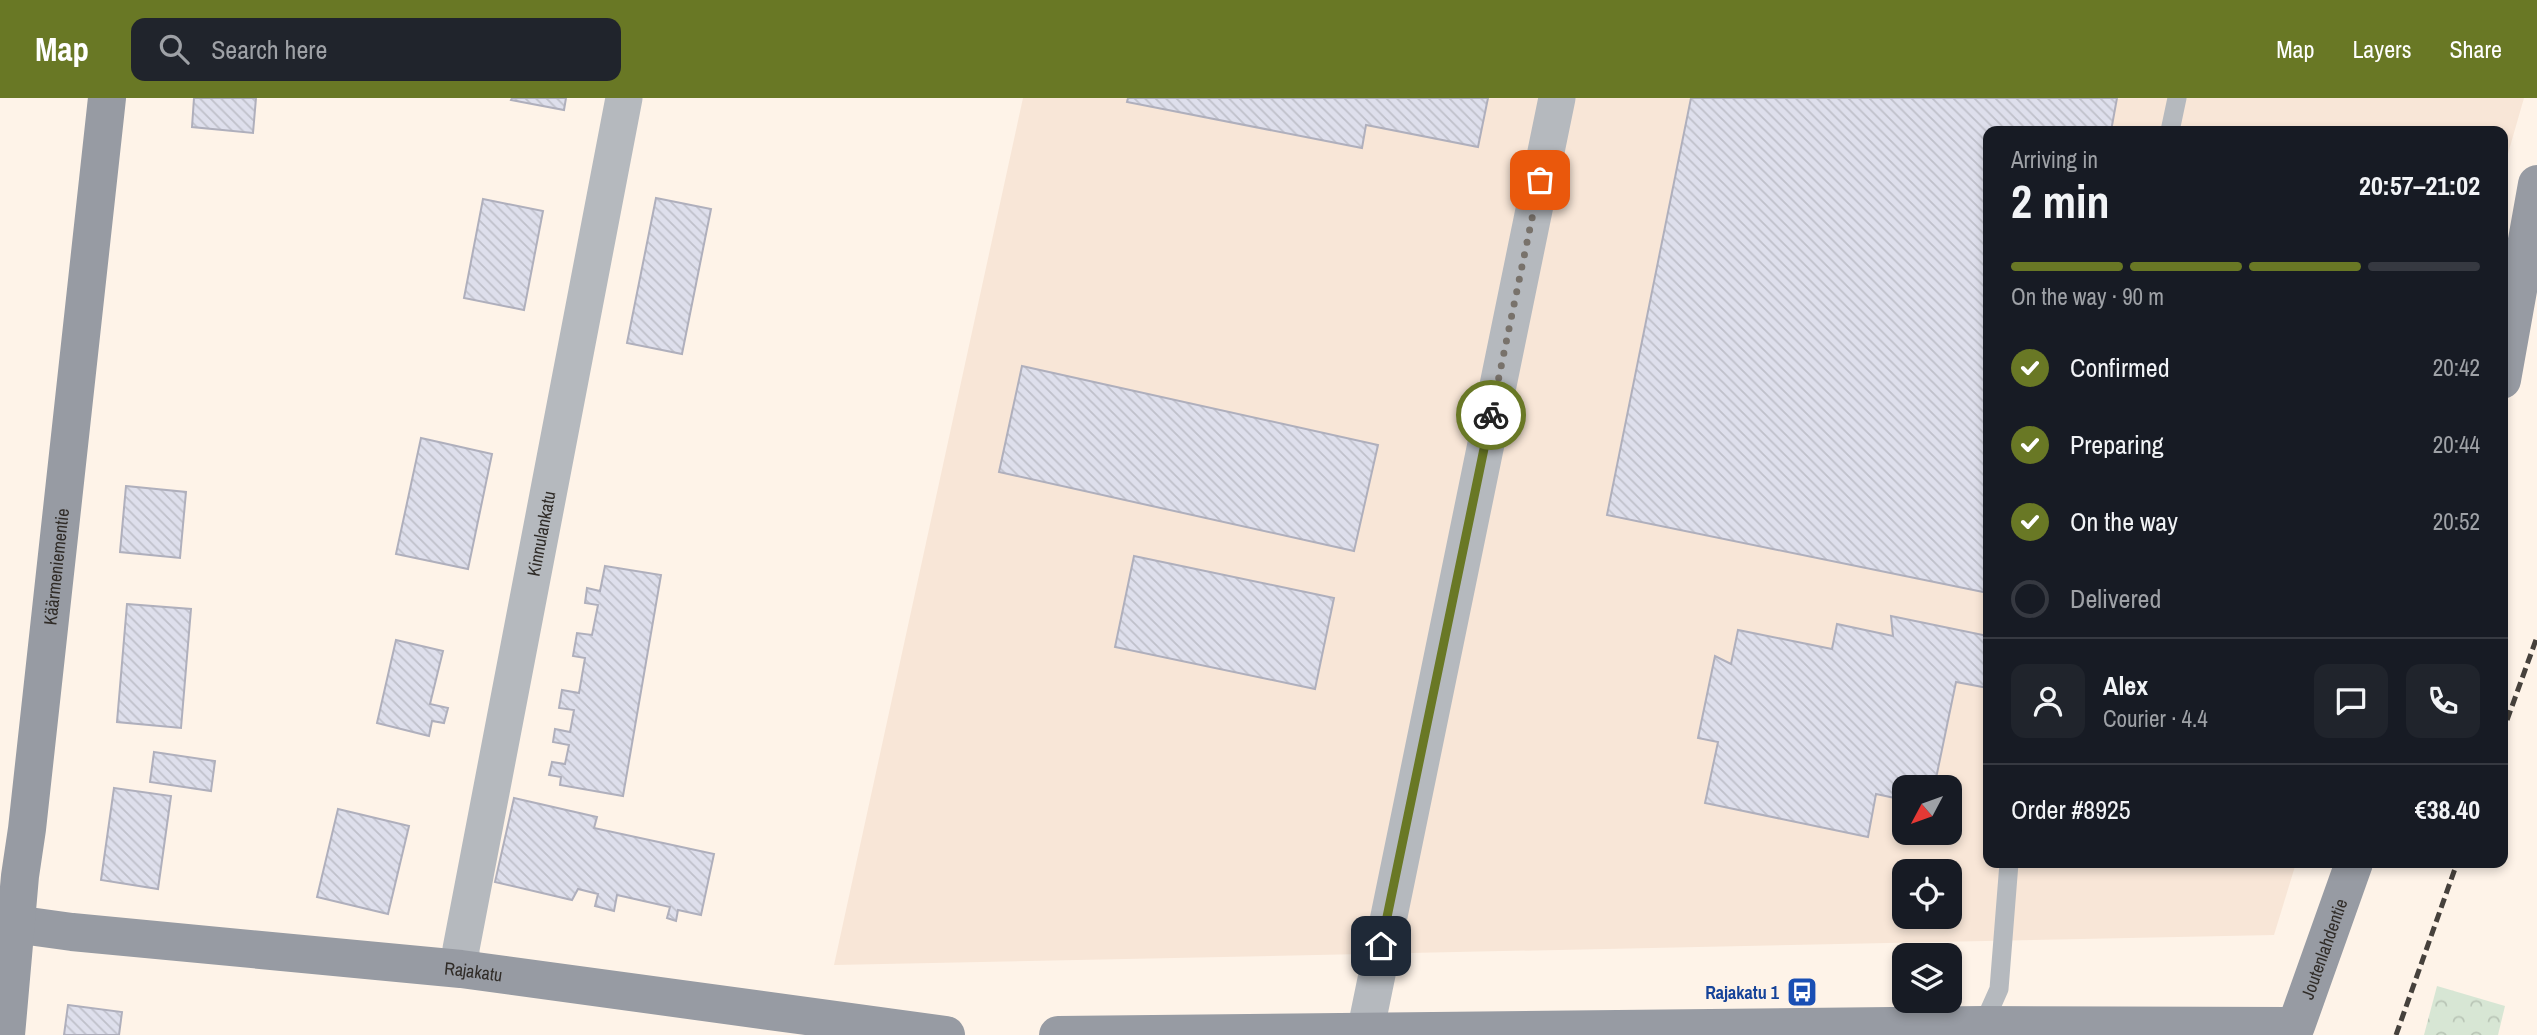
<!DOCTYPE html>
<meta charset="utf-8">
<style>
:root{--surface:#171b24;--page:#20242c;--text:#f1f3f6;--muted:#9ea1a6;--line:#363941;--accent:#697825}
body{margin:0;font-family:"Archivo Narrow",sans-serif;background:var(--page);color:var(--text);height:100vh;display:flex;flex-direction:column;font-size:26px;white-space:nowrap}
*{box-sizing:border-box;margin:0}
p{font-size:23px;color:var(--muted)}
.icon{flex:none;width:38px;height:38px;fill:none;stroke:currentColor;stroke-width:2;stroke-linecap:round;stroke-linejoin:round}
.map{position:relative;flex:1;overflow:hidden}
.sheet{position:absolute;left:1983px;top:28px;width:525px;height:742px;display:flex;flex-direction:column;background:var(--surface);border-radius:14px;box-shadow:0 4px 10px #0003}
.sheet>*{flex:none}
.needle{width:46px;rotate:229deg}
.tools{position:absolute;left:1892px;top:677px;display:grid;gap:14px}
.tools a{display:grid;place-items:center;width:70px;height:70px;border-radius:14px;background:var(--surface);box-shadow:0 4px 10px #0003;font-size:35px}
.pin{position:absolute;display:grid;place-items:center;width:60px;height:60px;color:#fff;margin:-30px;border-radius:14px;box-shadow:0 4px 10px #0006}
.courier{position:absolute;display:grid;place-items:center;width:70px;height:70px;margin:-35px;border:5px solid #697825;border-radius:50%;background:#fff;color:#222;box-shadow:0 2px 9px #0007}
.head em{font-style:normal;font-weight:700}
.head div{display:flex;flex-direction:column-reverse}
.head{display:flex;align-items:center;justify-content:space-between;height:119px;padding:0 28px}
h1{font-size:46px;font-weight:700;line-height:52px}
.bar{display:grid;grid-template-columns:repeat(4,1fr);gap:10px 7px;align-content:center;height:84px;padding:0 28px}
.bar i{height:9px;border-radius:5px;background:var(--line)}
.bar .active{background:var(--accent)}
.bar p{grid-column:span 4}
.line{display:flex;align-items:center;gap:18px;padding:0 28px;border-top:2px solid var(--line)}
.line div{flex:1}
.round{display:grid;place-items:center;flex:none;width:74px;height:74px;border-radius:14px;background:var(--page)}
ol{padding:0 28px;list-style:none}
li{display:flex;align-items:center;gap:21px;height:77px}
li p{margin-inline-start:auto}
li .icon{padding:7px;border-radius:50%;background:var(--accent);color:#fff;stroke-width:4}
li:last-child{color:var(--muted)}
li i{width:38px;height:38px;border:4px solid var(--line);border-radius:50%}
header{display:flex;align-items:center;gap:42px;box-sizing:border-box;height:98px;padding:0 35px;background:var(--accent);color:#fff}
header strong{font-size:33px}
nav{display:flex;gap:38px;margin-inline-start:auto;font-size:24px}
.search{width:490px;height:63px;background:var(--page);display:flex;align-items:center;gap:18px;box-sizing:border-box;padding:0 24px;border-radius:14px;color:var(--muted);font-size:26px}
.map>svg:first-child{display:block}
.built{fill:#f8e6d7;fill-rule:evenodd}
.forest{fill:url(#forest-crowns)}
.building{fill:url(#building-back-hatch);stroke:#afafbc;stroke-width:2}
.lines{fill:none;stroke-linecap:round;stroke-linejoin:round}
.lane{stroke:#b5b9be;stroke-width:19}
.street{stroke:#b5b9be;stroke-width:37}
.secondary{stroke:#979ba3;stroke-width:38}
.rail{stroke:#46413c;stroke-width:5;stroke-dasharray:10 5;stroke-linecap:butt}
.done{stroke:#78726b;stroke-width:7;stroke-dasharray:0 12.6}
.route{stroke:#697825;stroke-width:9}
.labels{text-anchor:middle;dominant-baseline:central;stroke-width:6;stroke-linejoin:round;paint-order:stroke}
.street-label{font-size:18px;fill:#302c28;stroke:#fef3e8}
.transit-label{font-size:18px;font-weight:bold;fill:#164399;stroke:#fef3e8;text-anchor:end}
</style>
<header>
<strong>Map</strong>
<div class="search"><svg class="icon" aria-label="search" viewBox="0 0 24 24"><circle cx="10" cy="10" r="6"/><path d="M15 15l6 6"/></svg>Search here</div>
<nav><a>Map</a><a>Layers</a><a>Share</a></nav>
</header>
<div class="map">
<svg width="2537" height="937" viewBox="0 0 2537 937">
<defs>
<pattern id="forest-crowns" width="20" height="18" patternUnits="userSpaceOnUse" patternTransform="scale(1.75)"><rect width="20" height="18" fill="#d7e6d4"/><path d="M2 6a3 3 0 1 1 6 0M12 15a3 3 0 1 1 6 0" fill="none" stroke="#b9c5b6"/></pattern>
<pattern id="building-back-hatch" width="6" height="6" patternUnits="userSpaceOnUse" patternTransform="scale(1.75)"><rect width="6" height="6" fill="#dedfec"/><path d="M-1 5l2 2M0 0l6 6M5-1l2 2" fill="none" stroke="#bfc0ca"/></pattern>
</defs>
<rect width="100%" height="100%" fill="#fef3e8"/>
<path class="built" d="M 1023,0 L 2524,0 L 2503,73 L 2502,33 L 1988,33 L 1988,765 L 2296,765 L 2274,837 L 834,867 ZM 1904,690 L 1950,690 L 1950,735 L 1904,735 ZM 1904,774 L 1950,774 L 1950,819 L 1904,819 Z"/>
<path class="forest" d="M 2437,888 L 2505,908 L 2498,937 L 2424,937 Z"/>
<g class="building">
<path d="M 194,0 L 256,0 L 253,35 L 192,29 Z"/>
<path d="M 512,0 L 566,0 L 564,12 L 511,2 Z"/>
<path d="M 1128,0 L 1488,0 L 1478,49 L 1366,27 L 1362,50 L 1127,4 Z"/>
<path d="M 1691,0 L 2117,0 L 2111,33 L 1988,33 L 1988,495 L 1607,417 Z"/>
<path d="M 656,100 L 711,111 L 682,256 L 627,245 Z"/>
<path d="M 483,101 L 543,113 L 524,212 L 464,200 Z"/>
<path d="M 1022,268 L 1378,347 L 1354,453 L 999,374 Z"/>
<path d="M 421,340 L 492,356 L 468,471 L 396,456 Z"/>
<path d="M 126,388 L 186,394 L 180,460 L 120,454 Z"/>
<path d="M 1134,458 L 1334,500 L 1315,591 L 1115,549 Z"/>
<path d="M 605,468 L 661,477 L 623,698 L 560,687 L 561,679 L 549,677 L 552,664 L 565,666 L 569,647 L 553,644 L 555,631 L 570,634 L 574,612 L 559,610 L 562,592 L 579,595 L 585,560 L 573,558 L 577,535 L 592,537 L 598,507 L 585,505 L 587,490 L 600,493 Z"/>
<path d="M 127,506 L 191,511 L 181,630 L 117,624 Z"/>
<path d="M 1891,518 L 1988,538 L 1988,590 L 1956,584 L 1934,690 L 1904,690 L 1904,702 L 1876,696 L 1868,739 L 1705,705 L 1718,644 L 1698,640 L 1715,558 L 1731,566 L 1738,532 L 1832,551 L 1837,526 L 1893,538 Z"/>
<path d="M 396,542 L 443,553 L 430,606 L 448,610 L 444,625 L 432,623 L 429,638 L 377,625 Z"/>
<path d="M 154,654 L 215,663 L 211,693 L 150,684 Z"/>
<path d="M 114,690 L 171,698 L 158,791 L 101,782 Z"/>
<path d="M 514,700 L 597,719 L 594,730 L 714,756 L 701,817 L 678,812 L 676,823 L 667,820 L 670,809 L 617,797 L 614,813 L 595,808 L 598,796 L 578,791 L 572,802 L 495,784 Z"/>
<path d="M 338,711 L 409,728 L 388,816 L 317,799 Z"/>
<path d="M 68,907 L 122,914 L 119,937 L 64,937 Z"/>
</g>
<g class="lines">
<g class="lane">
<path d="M 2170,33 L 2177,0"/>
<path d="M 1983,927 L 1999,891 L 2009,765"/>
</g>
<g class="street">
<path id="s1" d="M 461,871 L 461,851 L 624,0"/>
<path d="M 1365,935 L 1557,0"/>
</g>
<g class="secondary">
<path d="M 2502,282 L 2537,86"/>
<path id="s2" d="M 0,824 L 72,834 L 461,871 L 946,937"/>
<path id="s3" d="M 6,937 L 20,778 L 27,731 L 107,0"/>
<path id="s4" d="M 1058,937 L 1983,927 L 2296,928 L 2354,765"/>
</g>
<g class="rail">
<path d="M 2502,636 L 2537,539"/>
<path d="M 2396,937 L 2457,765"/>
</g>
</g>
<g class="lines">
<path class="done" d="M 1491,317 L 1540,82"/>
<path class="route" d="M 1381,848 L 1491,317"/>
</g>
<defs>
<g id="bus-square" transform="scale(1.575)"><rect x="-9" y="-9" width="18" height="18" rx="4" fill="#1a4fb4" stroke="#fef3e8"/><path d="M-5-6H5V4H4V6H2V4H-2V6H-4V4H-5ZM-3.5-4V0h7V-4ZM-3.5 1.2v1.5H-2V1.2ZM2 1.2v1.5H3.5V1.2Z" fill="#fff"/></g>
</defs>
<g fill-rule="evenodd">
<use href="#bus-square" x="1802" y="894"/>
</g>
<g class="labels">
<g class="street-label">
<text stroke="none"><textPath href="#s1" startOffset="443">Kinnulankatu</textPath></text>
<text stroke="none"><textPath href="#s3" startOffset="471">Käärmeniementie</textPath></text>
<text stroke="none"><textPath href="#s4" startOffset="1320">Joutenlahdentie</textPath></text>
<text stroke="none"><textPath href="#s2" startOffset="476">Rajakatu</textPath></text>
</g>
<g class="transit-label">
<text x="1779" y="894">Rajakatu 1</text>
</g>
</g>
</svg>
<div class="tools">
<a><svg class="needle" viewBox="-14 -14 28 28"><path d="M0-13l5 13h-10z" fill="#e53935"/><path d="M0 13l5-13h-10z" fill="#9ea1a6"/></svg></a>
<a><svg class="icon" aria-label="locate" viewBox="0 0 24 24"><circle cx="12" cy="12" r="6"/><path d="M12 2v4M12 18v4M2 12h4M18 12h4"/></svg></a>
<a><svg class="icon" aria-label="layers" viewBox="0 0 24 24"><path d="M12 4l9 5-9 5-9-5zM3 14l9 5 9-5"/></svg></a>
</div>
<div class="pin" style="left:1540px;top:82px;background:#ea580c"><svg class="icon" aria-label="bag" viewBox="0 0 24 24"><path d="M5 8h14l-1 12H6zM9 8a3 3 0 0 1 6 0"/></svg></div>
<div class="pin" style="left:1381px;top:848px;background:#1f2937"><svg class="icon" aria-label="home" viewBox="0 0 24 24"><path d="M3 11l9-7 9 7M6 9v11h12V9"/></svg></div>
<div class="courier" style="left:1491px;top:317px"><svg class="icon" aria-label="bike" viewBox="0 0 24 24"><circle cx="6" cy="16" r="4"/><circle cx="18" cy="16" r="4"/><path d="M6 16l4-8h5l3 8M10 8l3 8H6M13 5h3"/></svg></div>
<section class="sheet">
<div class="head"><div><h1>2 min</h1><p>Arriving in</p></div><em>20:57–21:02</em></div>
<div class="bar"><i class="active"></i><i class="active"></i><i class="active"></i><i></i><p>On the way · 90 m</p></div>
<ol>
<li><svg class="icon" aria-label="check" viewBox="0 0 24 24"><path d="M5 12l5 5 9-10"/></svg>Confirmed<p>20:42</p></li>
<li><svg class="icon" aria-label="check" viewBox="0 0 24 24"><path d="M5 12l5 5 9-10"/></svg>Preparing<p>20:44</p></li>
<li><svg class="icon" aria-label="check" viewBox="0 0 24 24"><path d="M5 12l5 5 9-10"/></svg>On the way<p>20:52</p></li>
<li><i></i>Delivered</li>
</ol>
<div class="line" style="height:126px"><a class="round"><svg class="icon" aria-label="person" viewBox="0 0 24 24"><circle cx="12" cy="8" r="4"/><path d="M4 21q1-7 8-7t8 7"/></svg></a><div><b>Alex</b><p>Courier · 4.4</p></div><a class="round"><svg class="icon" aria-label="chat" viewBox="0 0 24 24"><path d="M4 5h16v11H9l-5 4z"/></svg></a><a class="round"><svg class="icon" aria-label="phone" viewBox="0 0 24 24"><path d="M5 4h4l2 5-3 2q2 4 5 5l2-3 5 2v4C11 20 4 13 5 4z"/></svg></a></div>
<div class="line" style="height:91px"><div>Order #8925</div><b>€38.40</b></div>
</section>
</div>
